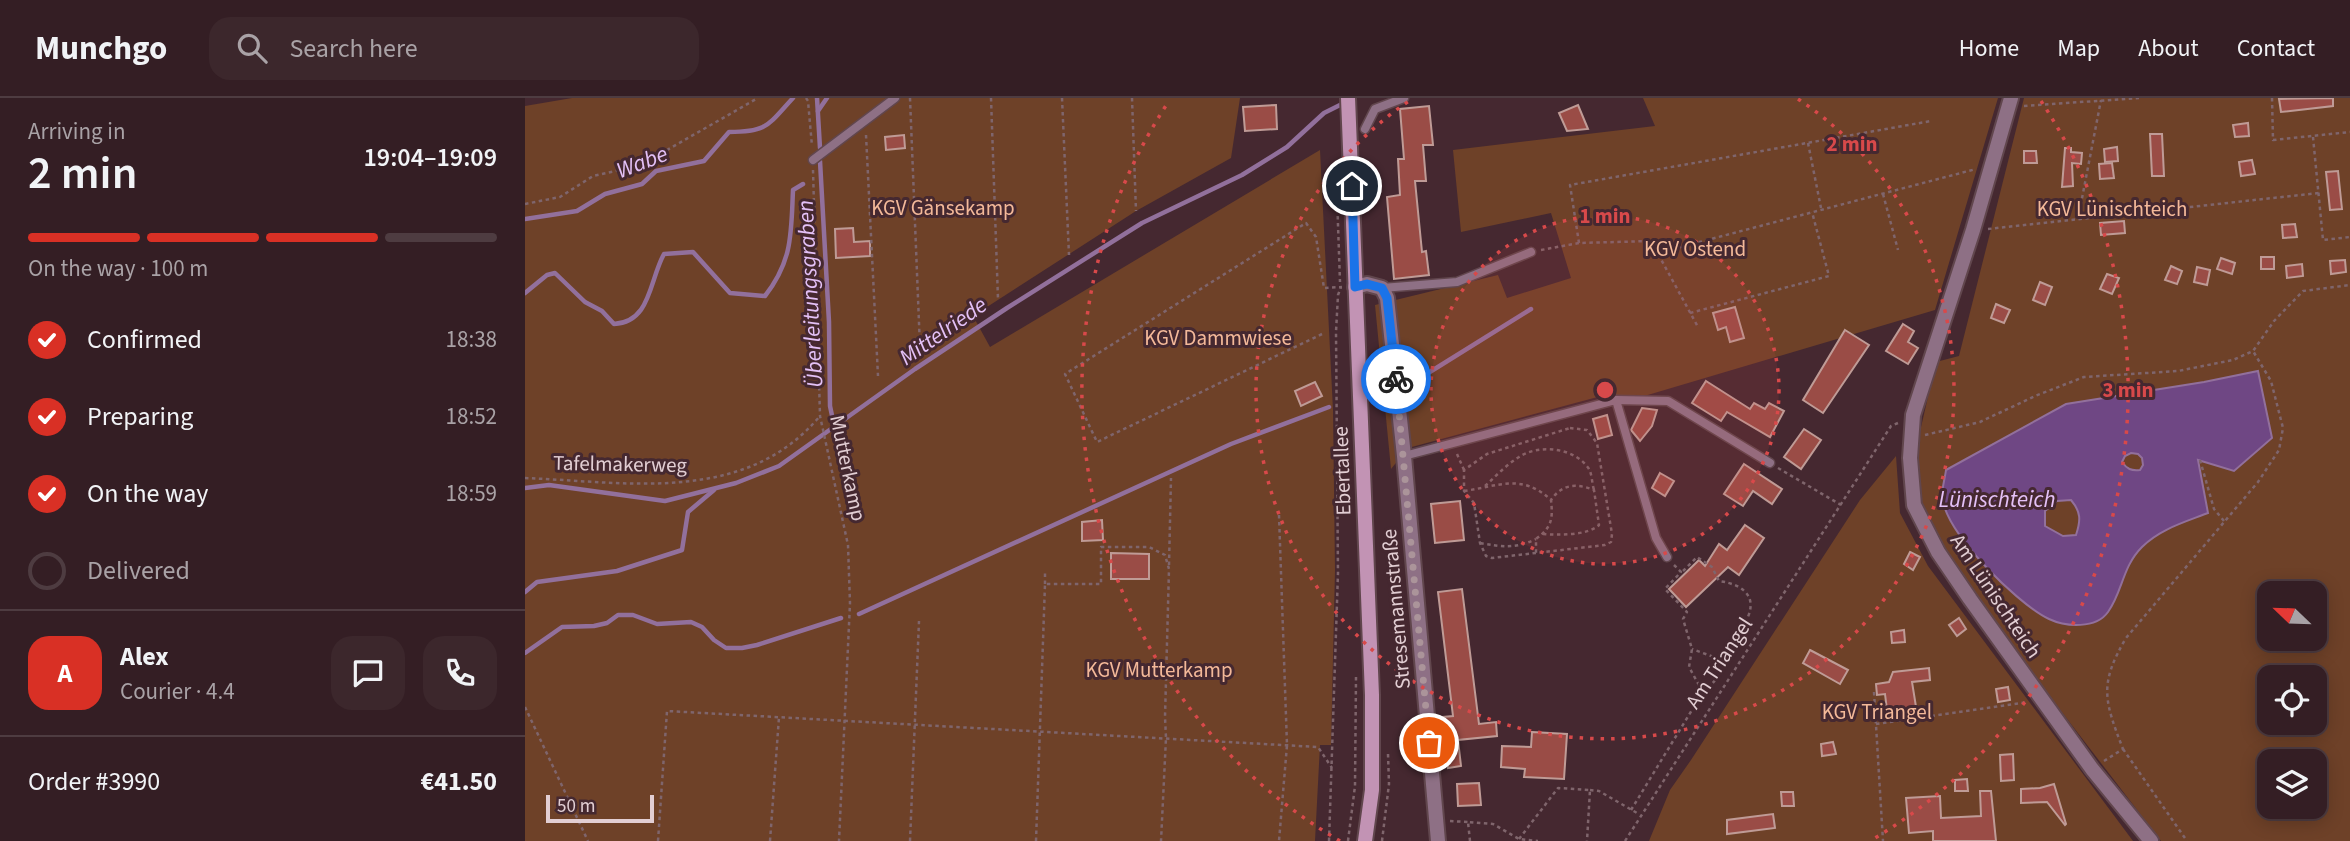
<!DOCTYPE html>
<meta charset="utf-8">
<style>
:root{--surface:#341e24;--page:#3c272c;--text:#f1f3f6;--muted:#a9a2a6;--line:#4e3c41;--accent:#d93025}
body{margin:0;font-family:"Source Sans 3",sans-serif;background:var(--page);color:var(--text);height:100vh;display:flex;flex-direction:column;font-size:26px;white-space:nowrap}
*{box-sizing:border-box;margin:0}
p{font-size:23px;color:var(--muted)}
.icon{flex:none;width:38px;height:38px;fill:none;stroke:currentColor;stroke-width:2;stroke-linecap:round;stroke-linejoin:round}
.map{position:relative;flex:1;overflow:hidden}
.side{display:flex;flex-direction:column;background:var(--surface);width:525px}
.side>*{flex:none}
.needle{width:46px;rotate:293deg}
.controls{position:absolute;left:1732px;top:483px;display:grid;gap:14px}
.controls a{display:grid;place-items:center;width:70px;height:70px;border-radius:14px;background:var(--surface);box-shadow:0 4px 18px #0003,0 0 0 2px var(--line);font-size:35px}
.scale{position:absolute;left:21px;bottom:18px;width:108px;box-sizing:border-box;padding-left:7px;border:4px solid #e2ced3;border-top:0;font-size:19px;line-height:24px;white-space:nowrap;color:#e2ced3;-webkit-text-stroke:5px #452830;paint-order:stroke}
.pin{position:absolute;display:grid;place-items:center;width:60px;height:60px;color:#fff;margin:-30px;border:4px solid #fff;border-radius:50%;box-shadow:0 2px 7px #0007}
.courier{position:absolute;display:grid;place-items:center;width:70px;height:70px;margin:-35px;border:5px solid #1a73e8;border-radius:50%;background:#fff;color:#222;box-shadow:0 2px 9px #0007}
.summary em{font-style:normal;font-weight:600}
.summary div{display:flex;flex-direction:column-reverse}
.summary{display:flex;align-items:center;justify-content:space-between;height:119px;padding:0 28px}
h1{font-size:46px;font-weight:600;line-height:52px}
.bar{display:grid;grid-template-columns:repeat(4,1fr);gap:10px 7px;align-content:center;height:84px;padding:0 28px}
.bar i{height:9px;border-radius:5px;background:var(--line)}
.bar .active{background:var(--accent)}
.bar p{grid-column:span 4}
.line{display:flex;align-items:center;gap:18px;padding:0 28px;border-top:2px solid var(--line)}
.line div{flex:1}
.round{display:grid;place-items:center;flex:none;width:74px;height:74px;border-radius:21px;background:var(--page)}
ol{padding:0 28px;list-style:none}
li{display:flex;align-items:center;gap:21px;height:77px}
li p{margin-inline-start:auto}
li .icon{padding:7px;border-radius:50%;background:var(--accent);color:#fff;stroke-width:4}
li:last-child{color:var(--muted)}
li i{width:38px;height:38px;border:4px solid var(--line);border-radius:50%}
header{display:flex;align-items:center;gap:42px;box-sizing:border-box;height:98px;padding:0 35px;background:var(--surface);border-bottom:2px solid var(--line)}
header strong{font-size:33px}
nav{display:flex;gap:38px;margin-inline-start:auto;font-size:24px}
.search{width:490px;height:63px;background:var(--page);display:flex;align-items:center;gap:18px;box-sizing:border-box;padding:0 24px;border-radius:21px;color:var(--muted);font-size:26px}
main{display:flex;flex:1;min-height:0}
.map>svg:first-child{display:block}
.green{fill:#6e4128;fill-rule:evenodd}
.water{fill:#6f4784;stroke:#92709c;stroke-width:2;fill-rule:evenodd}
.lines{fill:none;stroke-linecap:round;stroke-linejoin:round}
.stream{stroke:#92709c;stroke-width:4.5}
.building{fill:#9a4c46;stroke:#bf9b96;stroke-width:2}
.service-casing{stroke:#61464d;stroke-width:11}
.minor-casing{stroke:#61464d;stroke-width:18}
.secondary-casing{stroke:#61464d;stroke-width:18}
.path{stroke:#7f656c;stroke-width:2.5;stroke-dasharray:3.5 3.5;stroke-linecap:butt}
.service{stroke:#8e7085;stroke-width:8}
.minor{stroke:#8e7085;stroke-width:14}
.secondary{stroke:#c293b4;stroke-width:14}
.done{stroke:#ab949a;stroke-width:7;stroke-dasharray:0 12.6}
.route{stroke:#1a73e8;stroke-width:9}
.ring{fill:none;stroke:#d8494a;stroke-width:3.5;stroke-dasharray:3.5 7}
.labels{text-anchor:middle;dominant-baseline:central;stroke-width:6;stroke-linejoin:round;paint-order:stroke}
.park-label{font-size:21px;fill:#f4b999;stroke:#452830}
.street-label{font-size:21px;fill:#e2ced3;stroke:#452830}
.water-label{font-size:23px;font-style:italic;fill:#e4c1f7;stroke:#452830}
.centre{fill:#d8494a;stroke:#452830;stroke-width:3.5}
.ring-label{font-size:21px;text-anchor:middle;font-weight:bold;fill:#d8494a;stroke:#452830;stroke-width:6;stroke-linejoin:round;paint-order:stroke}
</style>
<header>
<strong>Munchgo</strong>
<div class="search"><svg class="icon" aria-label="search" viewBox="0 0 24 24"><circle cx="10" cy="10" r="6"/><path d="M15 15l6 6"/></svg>Search here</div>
<nav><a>Home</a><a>Map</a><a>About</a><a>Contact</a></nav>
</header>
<main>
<section class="side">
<div class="summary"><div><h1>2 min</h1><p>Arriving in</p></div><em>19:04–19:09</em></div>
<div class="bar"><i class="active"></i><i class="active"></i><i class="active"></i><i></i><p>On the way · 100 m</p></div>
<ol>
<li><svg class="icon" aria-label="check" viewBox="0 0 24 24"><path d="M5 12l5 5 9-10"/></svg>Confirmed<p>18:38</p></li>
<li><svg class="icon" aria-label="check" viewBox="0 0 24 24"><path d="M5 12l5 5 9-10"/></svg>Preparing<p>18:52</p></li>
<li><svg class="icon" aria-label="check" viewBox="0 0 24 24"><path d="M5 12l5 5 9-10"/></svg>On the way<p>18:59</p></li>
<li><i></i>Delivered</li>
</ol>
<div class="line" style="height:126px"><b class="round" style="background:var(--accent);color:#fff">A</b><div><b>Alex</b><p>Courier · 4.4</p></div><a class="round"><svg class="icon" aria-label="chat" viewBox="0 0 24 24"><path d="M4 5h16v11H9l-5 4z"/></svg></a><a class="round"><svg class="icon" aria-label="phone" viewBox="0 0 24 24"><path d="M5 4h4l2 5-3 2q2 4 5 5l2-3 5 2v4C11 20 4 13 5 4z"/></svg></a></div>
<div class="line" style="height:91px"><div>Order #3990</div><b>€41.50</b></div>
</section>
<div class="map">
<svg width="1825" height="743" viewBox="0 0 1825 743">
<rect width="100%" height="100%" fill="#452830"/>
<g class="green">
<path d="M 47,0 L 715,0 L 706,60 L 611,113 L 448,218 L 465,249 L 795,52 L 808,312 L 810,472 L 806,647 L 795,647 L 790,743 L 0,743 L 0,8 Z"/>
<path d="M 1118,0 L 1473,0 L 1410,212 L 1116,299 L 1080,297 L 883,350 L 866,371 L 850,207 L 973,177 L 982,200 L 1046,180 L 1026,115 L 936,134 L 928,52 L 1130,28 Z"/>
<path d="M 1499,0 L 1825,0 L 1825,743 L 1636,743 L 1479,539 L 1425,462 L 1395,403 L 1391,351 L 1411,264 L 1434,258 ZM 1745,495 L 1790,495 L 1790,541 L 1745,541 ZM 1745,579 L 1790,579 L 1790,625 L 1745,625 ZM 1745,663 L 1790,663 L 1790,709 L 1745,709 Z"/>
<path d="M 1371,358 L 1375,415 L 1403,468 L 1608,743 L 1124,743 L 1145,692 L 1166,662 L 1335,402 Z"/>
</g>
<path class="water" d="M 1733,273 L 1747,340 L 1709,373 L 1673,362 L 1683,415 C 1660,424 1635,431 1617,449 C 1597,469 1598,493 1583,514 C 1571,531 1541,529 1524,521 C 1505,512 1477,486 1462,470 C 1446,453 1419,422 1417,398 C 1417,390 1420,380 1421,372 L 1541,306 L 1679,284 ZM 1606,355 L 1613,356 L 1617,360 L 1618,367 L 1615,372 C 1606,373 1602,371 1597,364 L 1600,358 ZM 1546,402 C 1556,414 1556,422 1551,437 L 1538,438 L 1520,428 L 1520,413 L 1532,403 Z"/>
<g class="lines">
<g class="stream">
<path d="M 292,0 L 295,50"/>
<path d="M 293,13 L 302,0"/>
<path d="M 295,63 L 304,224 L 305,308 L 309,327"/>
<path d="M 0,121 L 52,113 L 80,96 L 117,86 L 131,73 L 179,63 L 204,34 C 243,34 243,27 268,0"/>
<path d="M 0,195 L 22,177 L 30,175 L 60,204 L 77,213 L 89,226 C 126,224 124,183 139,156 L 168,154 L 205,195 L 240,198 C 268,162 266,135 268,92 L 278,86"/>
<path d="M 883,283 L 900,277 L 1006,211"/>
<path d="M 0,390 L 24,387 L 140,403 L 211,385 L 254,368 L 390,271 L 482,210 L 617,125 L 717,77 L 762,49 L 799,15 L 819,5"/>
<path d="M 0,494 L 12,484 L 92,473 L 157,452 L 163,414 L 189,392"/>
<path d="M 334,516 L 706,346 L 804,309"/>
<path d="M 0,555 L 37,529 L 69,528 L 82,525 L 93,517 L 108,517 L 132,526 L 166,524 L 177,529 L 189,542 L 201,550 L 217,550 L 232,547 L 316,520"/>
</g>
</g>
<g class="building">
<path d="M 1808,0 L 1808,8 L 1756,14 L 1754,1 Z"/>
<path d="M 751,7 L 752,31 L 720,33 L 718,9 Z"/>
<path d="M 1053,7 L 1063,31 L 1042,33 L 1034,15 Z"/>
<path d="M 904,8 L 908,47 L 898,47 L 901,83 L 890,83 L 897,154 L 901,153 L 904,177 L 869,181 L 862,99 L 875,97 L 873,61 L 879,61 L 875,11 Z"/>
<path d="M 1723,25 L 1724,38 L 1710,39 L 1708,27 Z"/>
<path d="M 1625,36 L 1637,36 L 1639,78 L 1627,78 Z"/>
<path d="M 379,37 L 380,50 L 361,52 L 360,39 Z"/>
<path d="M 1592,49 L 1593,63 L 1580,64 L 1579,51 Z"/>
<path d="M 1540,50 L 1546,50 L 1546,54 L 1557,55 L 1556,66 L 1547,65 L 1548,88 L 1537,89 Z"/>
<path d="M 1499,53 L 1511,53 L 1512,65 L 1499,65 Z"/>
<path d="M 1727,62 L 1730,76 L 1716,78 L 1714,64 Z"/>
<path d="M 1587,65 L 1589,80 L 1575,81 L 1574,66 Z"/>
<path d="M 1813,73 L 1817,111 L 1805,112 L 1801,74 Z"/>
<path d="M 1599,123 L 1600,135 L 1576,137 L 1575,125 Z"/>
<path d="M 1770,126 L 1772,139 L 1758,140 L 1757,127 Z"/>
<path d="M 328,130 L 329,144 L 345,143 L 345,158 L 311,160 L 310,131 Z"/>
<rect x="1736" y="159" width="13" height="12"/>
<path d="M 1696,160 L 1710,165 L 1707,176 L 1692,171 Z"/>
<path d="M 1820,162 L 1821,174 L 1806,176 L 1805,163 Z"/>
<path d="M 1777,166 L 1778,178 L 1762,180 L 1761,168 Z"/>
<path d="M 1646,168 L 1657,173 L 1652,186 L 1640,182 Z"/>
<path d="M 1672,169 L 1685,172 L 1682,187 L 1669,184 Z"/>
<path d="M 1582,176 L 1594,180 L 1587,196 L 1575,191 Z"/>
<path d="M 1515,184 L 1527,189 L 1520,207 L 1508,202 Z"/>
<path d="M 1471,206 L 1485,212 L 1479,225 L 1466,220 Z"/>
<path d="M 1210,209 L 1219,240 L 1205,244 L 1201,229 L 1193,232 L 1188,215 Z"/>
<path d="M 1378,226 L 1389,233 L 1383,244 L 1393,250 L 1383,266 L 1361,253 Z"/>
<path d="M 1320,232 L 1344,247 L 1298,315 L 1278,302 Z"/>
<path d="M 1181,283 L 1225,311 L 1229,305 L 1240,311 L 1244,305 L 1259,313 L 1245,339 L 1202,314 L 1196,323 L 1167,305 Z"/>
<path d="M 790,284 L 797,298 L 776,308 L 770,293 Z"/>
<path d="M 1117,310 L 1132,312 L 1127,328 L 1115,343 L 1106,332 Z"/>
<path d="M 1082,317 L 1087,337 L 1073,341 L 1068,321 Z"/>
<path d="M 1279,331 L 1296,342 L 1276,371 L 1259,359 Z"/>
<path d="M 1219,366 L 1257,391 L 1247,406 L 1228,393 L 1218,408 L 1199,396 Z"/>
<path d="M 1135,375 L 1149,383 L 1140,398 L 1127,390 Z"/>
<path d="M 935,403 L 939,442 L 910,445 L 906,406 Z"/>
<path d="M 577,422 L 578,442 L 557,443 L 557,424 Z"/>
<path d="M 1220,427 L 1239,440 L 1214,477 L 1203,469 L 1161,509 L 1144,491 L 1174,462 L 1180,468 L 1194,446 L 1202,452 Z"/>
<path d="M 1385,454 L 1395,459 L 1388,472 L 1379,466 Z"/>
<path d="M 586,455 L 624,456 L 624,481 L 586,481 Z"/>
<path d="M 937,491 L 954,626 L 971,624 L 972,638 L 933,642 L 936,668 L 923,670 L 918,619 L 928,618 L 913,494 Z"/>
<path d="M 1434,520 L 1441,531 L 1432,538 L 1424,527 Z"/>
<path d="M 1379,532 L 1380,544 L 1367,545 L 1366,534 Z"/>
<path d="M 1285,552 L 1323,572 L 1315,586 L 1278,565 Z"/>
<path d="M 1404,570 L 1405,582 L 1387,584 L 1392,615 L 1363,620 L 1360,596 L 1352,597 L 1351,586 L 1364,584 L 1368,574 Z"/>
<path d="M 1483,589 L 1485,602 L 1473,604 L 1471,591 Z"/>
<path d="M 1007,634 L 1042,636 L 1039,681 L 999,679 L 1000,671 L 976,669 L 977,648 L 1006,649 Z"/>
<path d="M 1308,644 L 1311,656 L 1297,658 L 1296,646 Z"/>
<path d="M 1488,656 L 1489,682 L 1476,683 L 1475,657 Z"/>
<path d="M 1442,681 L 1443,693 L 1430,693 L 1430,682 Z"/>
<path d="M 954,685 L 956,707 L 933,708 L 932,686 Z"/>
<path d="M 1529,686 L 1541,726 L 1540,727 L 1522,704 L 1496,705 L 1496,691 L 1515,690 Z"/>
<path d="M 1455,693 L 1466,693 L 1471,743 L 1408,743 L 1408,733 L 1384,735 L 1381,700 L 1415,698 L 1416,720 L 1456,718 Z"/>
<path d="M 1256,694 L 1268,694 L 1269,708 L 1257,708 Z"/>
<path d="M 1248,716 L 1250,730 L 1202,736 L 1202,722 Z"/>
</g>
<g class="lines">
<g class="service-casing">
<g id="service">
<path d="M 840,31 L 850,11 L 879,0"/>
<path d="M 288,62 L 370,0"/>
<path d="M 857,190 L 932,184 L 1006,154"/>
<path d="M 1091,302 L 1143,303 L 1245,365"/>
<path d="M 879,358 L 1091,302 L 1131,440 L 1142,459"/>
</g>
</g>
<g class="minor-casing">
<g id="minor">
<path d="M 1486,0 L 1448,132 L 1388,317 L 1385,360 L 1389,407 L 1413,454 L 1445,501 L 1567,671 L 1626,743"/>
<path d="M 830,189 L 842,186 L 857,190 L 862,200 L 879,358 L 913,743"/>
</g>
</g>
<g class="secondary-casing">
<path id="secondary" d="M 823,0 L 847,597 L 847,692 L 840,743"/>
</g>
<g class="path">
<path d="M 281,0 L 283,3 L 287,48"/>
<path d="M 385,0 L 395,250"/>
<path d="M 466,0 L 473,201"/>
<path d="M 537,0 L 544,157"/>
<path d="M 607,0 L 611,113"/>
<path d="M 1747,0 L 1748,42 L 1825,34"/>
<path d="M 1499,8 L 1614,0"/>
<path d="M 341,37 L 353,278"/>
<path d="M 1788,39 L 1798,142 L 1825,139"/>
<path d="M 1283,45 L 1296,110"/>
<path d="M 811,69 L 815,184"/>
<path d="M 288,72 L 295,318 L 323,447 L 325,505 L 314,743"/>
<path d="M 1358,96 L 1373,152"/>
<path d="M 0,106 L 35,99 L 68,78 L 114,68 L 233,0"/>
<path d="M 1553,121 L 1576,2"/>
<path d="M 1463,131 L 1794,95"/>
<path d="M 1054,145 L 1045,87 L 1406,23"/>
<path d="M 1016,152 L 1054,145 L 1126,143 L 1173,229"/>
<path d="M 1133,155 L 1451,71"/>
<path d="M 1165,215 L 1304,178 L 1287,114"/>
<path d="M 797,236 L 572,344 L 540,276 L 781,125 L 791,139 L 799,190 L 817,189"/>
<path d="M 1045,330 L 1062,332 L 1072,345 L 1087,436 L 1086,444 L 1080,447 L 967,460 L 961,458 L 955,445 L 949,405 L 939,393 L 939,372 L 962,356 Z"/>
<path d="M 1400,337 L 1455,324 L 1510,298 L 1559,279 L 1653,273 L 1708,262 L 1728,253 L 1749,223 L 1778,193 L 1825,187"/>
<path d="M 932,356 L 939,372"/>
<path d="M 1675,362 L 1689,411 L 1699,423"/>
<path d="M 1253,370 L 1316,407"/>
<path d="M 0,380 C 103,384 220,407 295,318"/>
<path d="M 960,388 C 971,378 981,367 994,359 C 1013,346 1050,349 1064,371 C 1067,376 1067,386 1069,392"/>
<path d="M 939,393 C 974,388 997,375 1026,402 C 1028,421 1027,429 1011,441 L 1011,455"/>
<path d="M 754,417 L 762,647 L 754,743"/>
<path d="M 1018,436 C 1033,437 1062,438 1074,427 L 1069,392 C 1051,385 1037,386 1026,402"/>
<path d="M 955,445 C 977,449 990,451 1011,441"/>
<path d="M 644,467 L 646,380"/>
<path d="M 1149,467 L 1156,474 L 1140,491 L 1162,514 L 1158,521 L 1167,551 L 1164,569 L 1175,589 L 1181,591 C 1190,584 1198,574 1197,562 L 1167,551"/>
<path d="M 1158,473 L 1172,459 L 1187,469 L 1194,483 C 1222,487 1235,502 1218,528 C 1211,540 1200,546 1195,559"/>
<path d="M 520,486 L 520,474"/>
<path d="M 1349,594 L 1358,743"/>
<path d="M 0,609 L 63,743"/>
<path d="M 1351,626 L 1503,604"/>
<path d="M 1598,651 L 1662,743"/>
<path d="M 1579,663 L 1598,651 C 1579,602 1574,586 1601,540 L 1733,384 L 1754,352 L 1758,330 L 1746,283 L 1728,253"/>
<path d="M 1065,692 L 1074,693 L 1112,715"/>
<path d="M 1106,712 L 1170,607 L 1177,591"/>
<path d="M 925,723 L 943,724"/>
<path d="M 994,741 L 1033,690 L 1065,692 L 1062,743"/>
<path d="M 133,743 L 142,613 L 793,649 L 807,670"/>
<path d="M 245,743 L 254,619"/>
<path d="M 385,743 L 394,523"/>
<path d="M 511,743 L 520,486 L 576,486 L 576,449 L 624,449 L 640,457 L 644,471 L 640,619 L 641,640 L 636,743"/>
<path d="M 804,743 L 813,475 L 811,234 L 813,197 L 816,189"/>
<path d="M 823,743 L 830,688 L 831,579"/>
<path d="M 857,743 L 864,686 L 863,656"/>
<path d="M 945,743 L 943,724 L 968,726 L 994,741 L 1013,743"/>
<path d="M 1100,743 L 1366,328 L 1373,325"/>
</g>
<use href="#service" class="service"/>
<use href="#minor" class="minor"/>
<use href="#secondary" class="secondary"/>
</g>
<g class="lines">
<path class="done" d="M 871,281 L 904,645"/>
<path class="route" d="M 827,88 L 830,189 L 842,186 L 857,190 L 862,200 L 871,281"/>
</g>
<circle cx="1080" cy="292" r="174" fill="#d8494a" fill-opacity=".12"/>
<g class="ring">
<circle cx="1080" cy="292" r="174"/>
<path d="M1273 1A349 349 0 1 1 887 1"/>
<path d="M815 743A523 523 0 0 1 644 3M1516 3A523 523 0 0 1 1345 743"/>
</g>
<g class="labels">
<g class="park-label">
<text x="418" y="110">KGV Gänsekamp</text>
<text x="1587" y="111">KGV Lünischteich</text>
<text x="1170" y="151">KGV Ostend</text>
<text x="693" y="240">KGV Dammwiese</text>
<text x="634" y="572">KGV Mutterkamp</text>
<text x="1352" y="614">KGV Triangel</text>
</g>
<g class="street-label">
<text transform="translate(95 366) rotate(1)">Tafelmakerweg</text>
<text transform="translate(323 370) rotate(78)">Mutterkamp</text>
<text transform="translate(817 373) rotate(-92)">Ebertallee</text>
<text transform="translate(1471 498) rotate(56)">Am Lünischteich</text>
<text transform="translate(871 511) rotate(-95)">Stresemannstraße</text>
<text transform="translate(1194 565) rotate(-57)">Am Triangel</text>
</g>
<g class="water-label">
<text transform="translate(117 64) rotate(-21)">Wabe</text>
<text transform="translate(285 196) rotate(-93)">Überleitungsgraben</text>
<text transform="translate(418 233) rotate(-35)">Mittelriede</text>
<text x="1472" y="401">Lünischteich</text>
</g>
</g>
<circle cx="1080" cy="292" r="10" class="centre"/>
<g class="ring-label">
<text x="1327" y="53">2 min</text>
<text x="1080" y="125">1 min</text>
<text x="1603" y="299">3 min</text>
</g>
</svg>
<div class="controls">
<a><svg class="needle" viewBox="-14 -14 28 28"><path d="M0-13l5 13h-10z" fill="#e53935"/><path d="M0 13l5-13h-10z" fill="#a9a2a6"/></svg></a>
<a><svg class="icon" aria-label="locate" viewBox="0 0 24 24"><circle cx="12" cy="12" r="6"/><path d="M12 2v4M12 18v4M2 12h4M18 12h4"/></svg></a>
<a><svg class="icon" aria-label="layers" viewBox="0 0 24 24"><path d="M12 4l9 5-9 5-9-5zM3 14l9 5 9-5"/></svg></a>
</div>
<div class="scale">50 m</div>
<div class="pin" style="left:904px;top:645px;background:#ea580c"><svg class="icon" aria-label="bag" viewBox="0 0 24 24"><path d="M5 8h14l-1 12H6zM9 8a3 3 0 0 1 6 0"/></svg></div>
<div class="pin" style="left:827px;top:88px;background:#1f2937"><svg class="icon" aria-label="home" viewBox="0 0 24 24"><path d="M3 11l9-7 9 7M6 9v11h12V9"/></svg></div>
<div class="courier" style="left:871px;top:281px"><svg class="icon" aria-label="bike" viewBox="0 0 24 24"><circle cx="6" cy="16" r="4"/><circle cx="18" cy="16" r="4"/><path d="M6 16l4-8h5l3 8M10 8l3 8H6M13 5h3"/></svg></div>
</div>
</main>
